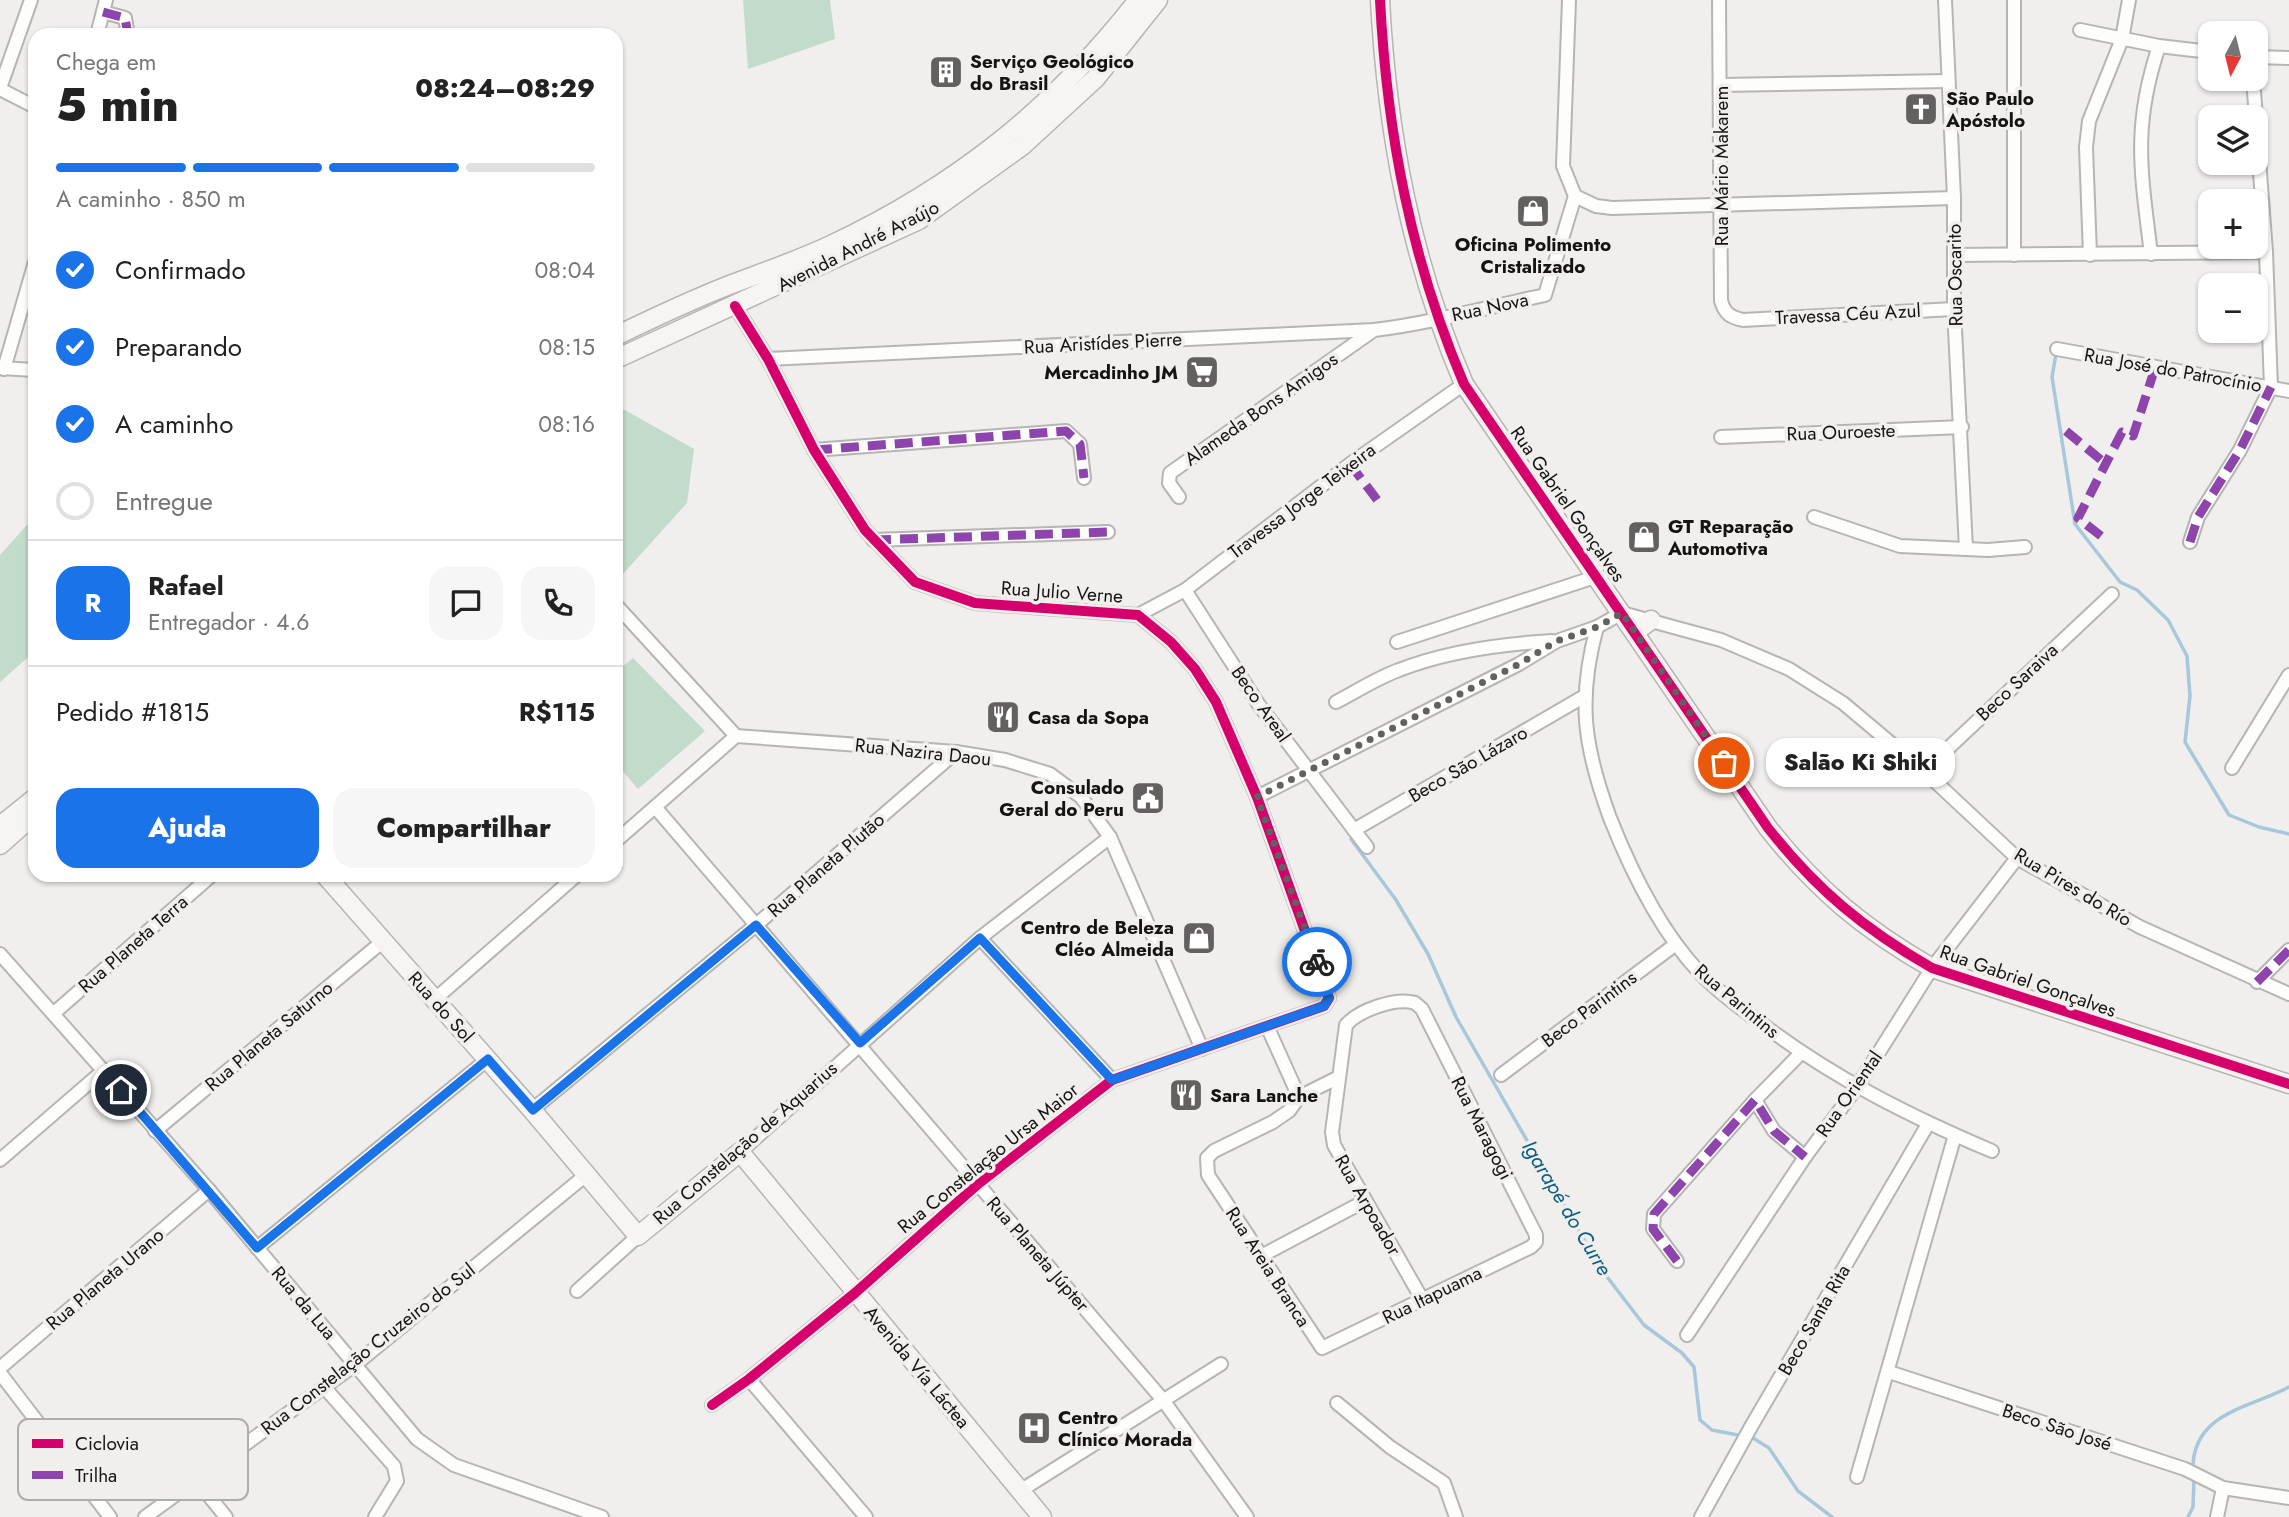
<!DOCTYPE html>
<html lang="pt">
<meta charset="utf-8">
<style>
:root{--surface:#fff;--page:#f6f6f6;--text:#222;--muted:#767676;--line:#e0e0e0;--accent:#1a73e8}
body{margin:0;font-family:Jost,sans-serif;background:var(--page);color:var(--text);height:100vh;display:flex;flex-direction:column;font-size:26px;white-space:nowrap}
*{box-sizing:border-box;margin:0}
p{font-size:23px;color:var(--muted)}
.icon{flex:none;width:38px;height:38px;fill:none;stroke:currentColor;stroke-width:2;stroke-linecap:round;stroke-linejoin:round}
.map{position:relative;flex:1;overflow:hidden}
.drawer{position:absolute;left:28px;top:28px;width:595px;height:854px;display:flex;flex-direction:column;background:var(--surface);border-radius:21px;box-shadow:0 2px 5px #0004}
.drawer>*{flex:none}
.needle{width:46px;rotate:187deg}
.controls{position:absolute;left:2198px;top:21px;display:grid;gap:14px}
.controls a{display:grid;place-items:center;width:70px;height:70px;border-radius:14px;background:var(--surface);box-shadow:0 2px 5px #0004;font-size:35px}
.pin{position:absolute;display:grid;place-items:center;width:60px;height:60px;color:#fff;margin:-30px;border:4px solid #fff;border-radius:50%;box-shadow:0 2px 7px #0007}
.courier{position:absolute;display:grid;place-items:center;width:70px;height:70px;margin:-35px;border:5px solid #1a73e8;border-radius:50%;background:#fff;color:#222;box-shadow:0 2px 9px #0007}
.bubble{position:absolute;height:49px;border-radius:21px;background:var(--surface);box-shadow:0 2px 5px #0004;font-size:23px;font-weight:800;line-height:49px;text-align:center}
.summary em{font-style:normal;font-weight:800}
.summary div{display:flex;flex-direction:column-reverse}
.summary{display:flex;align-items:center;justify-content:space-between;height:119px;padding:0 28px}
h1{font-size:46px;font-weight:800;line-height:52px}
.bar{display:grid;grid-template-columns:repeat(4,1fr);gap:10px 7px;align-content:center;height:84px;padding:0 28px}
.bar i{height:9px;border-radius:5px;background:var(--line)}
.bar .active{background:var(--accent)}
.bar p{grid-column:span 4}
.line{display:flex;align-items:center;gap:18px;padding:0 28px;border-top:2px solid var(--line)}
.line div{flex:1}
.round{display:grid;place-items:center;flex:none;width:74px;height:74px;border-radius:21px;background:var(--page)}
ol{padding:0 28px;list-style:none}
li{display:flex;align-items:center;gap:21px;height:77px}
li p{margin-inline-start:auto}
li .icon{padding:7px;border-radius:50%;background:var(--accent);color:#fff;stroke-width:4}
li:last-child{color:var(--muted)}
li i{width:38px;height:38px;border:4px solid var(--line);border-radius:50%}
.cta{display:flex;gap:14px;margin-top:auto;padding:14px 28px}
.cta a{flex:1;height:80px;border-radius:21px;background:var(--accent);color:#fff;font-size:28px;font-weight:800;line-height:80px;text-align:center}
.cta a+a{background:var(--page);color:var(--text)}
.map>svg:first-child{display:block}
.forest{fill:#c2dbcb}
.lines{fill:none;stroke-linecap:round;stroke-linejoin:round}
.stream{stroke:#a7c7da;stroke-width:3.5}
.street-casing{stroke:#b6b5b3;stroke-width:16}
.secondary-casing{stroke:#b6b5b3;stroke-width:21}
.street{stroke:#fdfdfc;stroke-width:12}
.secondary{stroke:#f8f4f3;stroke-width:18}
.quiet{stroke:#8e44ad;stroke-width:9;stroke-dasharray:18 9;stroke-linecap:butt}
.cycleway-casing{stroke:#f1efec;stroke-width:15}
.cycleway{stroke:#d6006c;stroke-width:10}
.done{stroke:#62615f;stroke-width:7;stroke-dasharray:0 12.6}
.route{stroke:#1a73e8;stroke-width:9}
.labels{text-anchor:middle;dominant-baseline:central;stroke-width:7;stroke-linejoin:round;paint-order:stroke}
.poi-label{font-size:19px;font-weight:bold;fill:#151413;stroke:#f1efec;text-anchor:start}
.street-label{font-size:19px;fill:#151413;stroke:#f1efec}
.water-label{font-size:21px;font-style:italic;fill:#0c5e84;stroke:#f1efec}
.key{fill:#f1efec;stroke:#afadab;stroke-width:2}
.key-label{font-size:19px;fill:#151413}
</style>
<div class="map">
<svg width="2289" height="1517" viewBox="0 0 2289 1517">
<rect width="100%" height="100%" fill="#f0efed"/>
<g class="forest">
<path d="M 743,0 L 830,0 L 835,39 L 748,69 Z"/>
<path d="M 616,405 L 694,449 L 687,503 L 622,575 L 616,569 Z"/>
<path d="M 35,516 L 35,651 L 0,682 L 0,555 Z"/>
<path d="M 633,658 L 705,731 L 638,789 L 616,763 L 616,672 Z"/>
</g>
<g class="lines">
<g class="stream">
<path d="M 2056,354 L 2052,377 L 2075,524 L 2120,582 L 2137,590 L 2168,620 L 2187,656 L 2190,696 L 2185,742 L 2229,815 L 2259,827 L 2289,834"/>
<path d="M 1351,839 L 1396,900 L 1428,954 L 1456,1017 L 1601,1269 L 1644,1325 L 1682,1353 L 1694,1367 L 1700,1420 L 1712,1430 L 1753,1438 L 1769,1448 L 1798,1491 L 1832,1517"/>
<path d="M 2193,1471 C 2191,1412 2251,1408 2289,1387"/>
<path d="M 2188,1517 L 2193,1507 L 2194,1478"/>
</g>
<g class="street-casing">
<g id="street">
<path d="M 1569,0 L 1563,166 L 1575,196"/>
<path d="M 1719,0 L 1721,301 C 1725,314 1730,317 1743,320 L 1954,309"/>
<path d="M 1945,0 L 1954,198 L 1954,309 L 1966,549"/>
<path d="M 2014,0 L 2014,255"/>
<path d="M 103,12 L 125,18 L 128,35"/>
<path d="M 2080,30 L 2159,46 L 2210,52"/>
<path d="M 97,35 L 106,0"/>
<path d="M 2256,57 L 2289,58"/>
<path d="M 2253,79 L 2256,117"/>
<path d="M 1721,85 L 1948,81"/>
<path d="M 0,88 L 31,0"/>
<path d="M 0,89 L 35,107"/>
<path d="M 1575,196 L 1596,206 L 1612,208 L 1954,198"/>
<path d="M 2151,254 C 2141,172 2132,127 2159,46"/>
<path d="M 1955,255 L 2266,252"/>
<path d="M 2090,255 L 2086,147 L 2089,121 L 2122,39 L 2129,0"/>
<path d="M 2057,349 L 2289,391"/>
<path d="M 768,359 L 1374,330 C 1432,323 1488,307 1545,295 L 1575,196"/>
<path d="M 0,368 L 35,370"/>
<path d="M 4,369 L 35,262"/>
<path d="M 1721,437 L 1962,427"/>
<path d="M 814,450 L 1066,431 L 1080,444 L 1084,478"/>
<path d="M 1179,497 L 1169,483 L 1170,473 L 1374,330"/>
<path d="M 1814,517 L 1900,546 L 1988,550 L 2025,547"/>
<path d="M 873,540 L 1108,532"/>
<path d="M 2190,542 L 2198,517 L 2240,450 L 2271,387 L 2266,252 L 2256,120"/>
<path d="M 1185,590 L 1259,705 L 1367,847"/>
<path d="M 616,605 L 736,736 L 956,752 L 1005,760 L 1050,774 L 1081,797 L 1110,837 L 1202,1049"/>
<path d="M 1138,615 L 1185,590 L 1350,464 L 1464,384"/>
<path d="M 1597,627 C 1577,700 1584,747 1610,818 C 1631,871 1660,931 1700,973 C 1718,992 1740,1008 1761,1023 C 1832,1077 1909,1116 1992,1151"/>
<path d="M 1397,642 L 1595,577"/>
<path d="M 1336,702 C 1357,691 1377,678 1399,670 C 1447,651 1501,644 1552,641"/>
<path d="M 2232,768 L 2289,675"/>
<path d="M 1924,771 L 2112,594"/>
<path d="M 1257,797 L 1519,664 L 1557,641 L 1597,627 L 1622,613 L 1721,640 L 1789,669 L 1843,703 L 1924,771 L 2017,858 L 2140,927 L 2289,994"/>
<path d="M 655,807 L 1163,1400 L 1247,1517"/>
<path d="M 1354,830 L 1583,697"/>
<path d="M 616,841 L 736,736"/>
<path d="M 980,938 L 1112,1080"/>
<path d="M 0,954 L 209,1190 L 417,1439 L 454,1465 L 602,1517"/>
<path d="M 2257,982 L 2289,950"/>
<path d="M 434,1000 L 577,875"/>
<path d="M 54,1013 L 212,875"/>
<path d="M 1267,1026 L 1299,1097"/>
<path d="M 1501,1075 L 1676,944"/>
<path d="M 1337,1078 L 1299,1097 L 1289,1111 L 1273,1122 L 1214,1151 L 1207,1158 L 1208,1175 L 1322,1348 L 1531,1247 L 1536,1242 L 1536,1235 L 1422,1009 L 1415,1003 C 1396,997 1359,1010 1346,1025 L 1332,1132 L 1334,1145 L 1422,1299"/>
<path d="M 1755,1100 L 1801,1053"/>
<path d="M 532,1110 L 756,925 L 956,752"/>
<path d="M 155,1131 L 382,942"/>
<path d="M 740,1152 L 980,938 L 1110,837"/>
<path d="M 0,1160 L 104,1070"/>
<path d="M 257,1248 L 488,1059"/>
<path d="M 1261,1256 L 1365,1201"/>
<path d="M 1677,1261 L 1653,1229 L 1654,1214 L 1755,1100 L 1774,1131 L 1805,1157"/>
<path d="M 577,1291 L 638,1236"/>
<path d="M 1687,1335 L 1805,1157 L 1857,1087 L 1932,968 L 2017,858"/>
<path d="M 0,1368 L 209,1190"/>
<path d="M 1889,1372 L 2185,1469 L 2223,1488 L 2289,1498"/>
<path d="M 0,1373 L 110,1517"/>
<path d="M 749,1379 L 866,1517"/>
<path d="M 324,1387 L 394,1466 L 397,1481 L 375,1517"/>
<path d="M 1337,1403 L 1390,1447 L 1444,1483 L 1456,1517"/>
<path d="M 712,1405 L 749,1379 L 855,1293 L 978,1184 L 1112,1080 L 1324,1006 L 1329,998 L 1257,797 L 1216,702 L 1195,669 L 1171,642 L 1138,615 L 975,603 L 915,582 L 865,530 L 814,450 L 768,359 L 735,306"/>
<path d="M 1857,1477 L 1955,1135"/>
<path d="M 196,1480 L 226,1517"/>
<path d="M 1020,1491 L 1221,1364"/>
<path d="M 145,1517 L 356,1364 L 586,1175"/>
<path d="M 1701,1517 L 1752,1425 L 1928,1124"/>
<path d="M 2217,1517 L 2223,1488"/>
</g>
</g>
<g class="secondary-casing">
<g id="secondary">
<path d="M 1380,0 C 1387,134 1411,260 1464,384 L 1768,828 C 1817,890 1864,929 1932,968 L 2289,1084"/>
<path d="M 616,336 C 653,318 689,301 727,286 C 761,273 797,261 831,245 C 956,186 1053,109 1138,0"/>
<path d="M 616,359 L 919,220 L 1022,146 L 1096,78 L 1158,0"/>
<path d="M 1635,632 L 1651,620"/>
<path d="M 0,826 L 35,798"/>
<path d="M 0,845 L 35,814"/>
<path d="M 325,875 L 532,1110 L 638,1236 L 740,1152 L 1042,1517"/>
</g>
</g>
<use href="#street" class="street"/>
<use href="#secondary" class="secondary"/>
<g class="quiet">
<path d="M 103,12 L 125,18 L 128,35"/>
<path d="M 2066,431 L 2106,464"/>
<path d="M 814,450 L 1066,431 L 1080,444 L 1084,478"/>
<path d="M 1350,464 L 1381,505"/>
<path d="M 2101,536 L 2078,518 L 2122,432 L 2133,436 L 2156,365"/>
<path d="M 873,540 L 1108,532"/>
<path d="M 2190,542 L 2198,517 L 2240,450 L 2271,387"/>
<path d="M 2257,982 L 2289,950"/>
<path d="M 1677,1261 L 1653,1229 L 1654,1214 L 1755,1100 L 1774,1131 L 1805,1157"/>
</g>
<g class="cycleway-casing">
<g id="cycleway">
<path d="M 1380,0 C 1387,134 1411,260 1464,384 L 1768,828 C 1817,890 1864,929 1932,968 L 2289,1084"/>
<path d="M 712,1405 L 749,1379 L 855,1293 L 978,1184 L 1112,1080 L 1324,1006 L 1329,998 L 1257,797 L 1216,702 L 1195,669 L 1171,642 L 1138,615 L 975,603 L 915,582 L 865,530 L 814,450 L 768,359 L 735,306"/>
</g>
</g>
<use href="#cycleway" class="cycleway"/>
</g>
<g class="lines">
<path class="done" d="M 1317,962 L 1257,797 L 1519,664 L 1557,641 L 1597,627 L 1622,613 L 1724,763"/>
<path class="route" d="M 121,1090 L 257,1248 L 488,1059 L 533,1110 L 756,925 L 860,1043 L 980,938 L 1112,1080 L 1324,1006 L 1329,998 L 1317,962"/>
</g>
<defs>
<g id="building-square" transform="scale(1.75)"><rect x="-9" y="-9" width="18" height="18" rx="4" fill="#62615f" stroke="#f1efec"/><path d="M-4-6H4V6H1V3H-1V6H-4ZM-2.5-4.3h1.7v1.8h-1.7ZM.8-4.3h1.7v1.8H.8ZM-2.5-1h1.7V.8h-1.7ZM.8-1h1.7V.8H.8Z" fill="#fff"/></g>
<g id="church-square" transform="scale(1.75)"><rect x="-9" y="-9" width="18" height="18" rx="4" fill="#62615f" stroke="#f1efec"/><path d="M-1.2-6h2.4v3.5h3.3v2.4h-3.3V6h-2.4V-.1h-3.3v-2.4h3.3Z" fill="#fff"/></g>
<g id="shop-square" transform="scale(1.75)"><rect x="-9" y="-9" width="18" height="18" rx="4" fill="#62615f" stroke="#f1efec"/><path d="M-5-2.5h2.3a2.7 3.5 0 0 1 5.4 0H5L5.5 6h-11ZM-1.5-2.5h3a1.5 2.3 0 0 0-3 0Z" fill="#fff"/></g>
<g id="supermarket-square" transform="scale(1.75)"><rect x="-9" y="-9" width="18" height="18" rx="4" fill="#62615f" stroke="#f1efec"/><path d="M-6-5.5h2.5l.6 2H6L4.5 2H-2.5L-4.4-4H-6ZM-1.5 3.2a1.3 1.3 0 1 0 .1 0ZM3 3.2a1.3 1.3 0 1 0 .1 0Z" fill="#fff"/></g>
<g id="restaurant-square" transform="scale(1.75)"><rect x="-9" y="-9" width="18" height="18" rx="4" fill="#62615f" stroke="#f1efec"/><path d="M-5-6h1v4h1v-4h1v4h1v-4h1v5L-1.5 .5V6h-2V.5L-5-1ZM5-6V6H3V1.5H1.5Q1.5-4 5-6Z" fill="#fff"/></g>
<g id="civic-square" transform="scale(1.75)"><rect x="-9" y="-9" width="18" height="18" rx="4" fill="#62615f" stroke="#f1efec"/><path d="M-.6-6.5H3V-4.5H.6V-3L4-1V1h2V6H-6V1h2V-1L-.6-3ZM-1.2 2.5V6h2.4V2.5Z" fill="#fff"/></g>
<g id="hospital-square" transform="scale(1.75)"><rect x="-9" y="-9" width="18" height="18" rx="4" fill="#62615f" stroke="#f1efec"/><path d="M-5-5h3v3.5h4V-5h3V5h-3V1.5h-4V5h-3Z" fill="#fff"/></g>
</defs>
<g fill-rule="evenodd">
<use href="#building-square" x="946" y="72"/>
<use href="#church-square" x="1921" y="109"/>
<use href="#shop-square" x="1533" y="211"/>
<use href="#supermarket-square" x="1202" y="372"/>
<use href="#shop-square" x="1644" y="537"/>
<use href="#restaurant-square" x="1003" y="717"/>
<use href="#civic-square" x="1148" y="798"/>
<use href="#shop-square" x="1199" y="938"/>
<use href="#restaurant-square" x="1186" y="1095"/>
<use href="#hospital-square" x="1034" y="1428"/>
</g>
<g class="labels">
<g class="poi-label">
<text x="970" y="61">Serviço Geológico<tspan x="970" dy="22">do Brasil</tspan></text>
<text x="1946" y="98">São Paulo<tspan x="1946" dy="22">Apóstolo</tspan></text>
<text x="1533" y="244" text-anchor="middle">Oficina Polimento<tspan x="1533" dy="22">Cristalizado</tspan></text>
<text x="1178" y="372" text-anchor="end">Mercadinho JM</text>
<text x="1668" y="526">GT Reparação<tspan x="1668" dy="22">Automotiva</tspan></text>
<text x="1028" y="717">Casa da Sopa</text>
<text x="1124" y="787" text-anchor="end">Consulado<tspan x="1124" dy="22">Geral do Peru</tspan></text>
<text x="1174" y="927" text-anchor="end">Centro de Beleza<tspan x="1174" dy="22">Cléo Almeida</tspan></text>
<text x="1210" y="1095">Sara Lanche</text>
<text x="1058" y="1417">Centro<tspan x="1058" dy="22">Clínico Morada</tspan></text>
</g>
<g class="street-label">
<text transform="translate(1721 166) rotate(-90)">Rua Mário Makarem</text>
<text transform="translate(858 246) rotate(-27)">Avenida André Araújo</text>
<text transform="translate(1955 275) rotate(-91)">Rua Oscarito</text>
<text transform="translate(1490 307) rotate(-12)">Rua Nova</text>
<text transform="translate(1848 314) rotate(-3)">Travessa Céu Azul</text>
<text transform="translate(1103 343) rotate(-3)">Rua Aristídes Pierre</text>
<text transform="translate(2173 370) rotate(10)">Rua José do Patrocínio</text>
<text transform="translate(1261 409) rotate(-35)">Alameda Bons Amigos</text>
<text transform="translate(1841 432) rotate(-2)">Rua Ouroeste</text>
<text transform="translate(1302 501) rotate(-37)">Travessa Jorge Teixeira</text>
<text transform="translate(1568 504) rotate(55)">Rua Gabriel Gonçalves</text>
<text transform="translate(1062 592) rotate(4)">Rua Julio Verne</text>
<text transform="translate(2017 682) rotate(-43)">Beco Saraiva</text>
<text transform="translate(1261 704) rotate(55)">Beco Areal</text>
<text transform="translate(923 752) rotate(6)">Rua Nazira Daou</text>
<text transform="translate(1468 764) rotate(-30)">Beco São Lázaro</text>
<text transform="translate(826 865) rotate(-41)">Rua Planeta Plutão</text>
<text transform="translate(2073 887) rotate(31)">Rua Pires do Río</text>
<text transform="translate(133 944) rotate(-41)">Rua Planeta Terra</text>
<text transform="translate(2028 981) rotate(19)">Rua Gabriel Gonçalves</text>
<text transform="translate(1737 1001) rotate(40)">Rua Parintins</text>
<text transform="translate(441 1007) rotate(48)">Rua do Sol</text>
<text transform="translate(1589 1009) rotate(-37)">Beco Parintins</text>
<text transform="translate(269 1036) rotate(-40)">Rua Planeta Saturno</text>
<text transform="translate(1849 1094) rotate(-55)">Rua Oriental</text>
<text transform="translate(1482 1128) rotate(63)">Rua Maragogi</text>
<text transform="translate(745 1143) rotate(-41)">Rua Constelação de Aquarius</text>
<text transform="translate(988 1158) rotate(-39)">Rua Constelação Ursa Maior</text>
<text transform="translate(1368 1205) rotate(60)">Rua Arpoador</text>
<text transform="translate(1038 1254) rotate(49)">Rua Planeta Júpter</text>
<text transform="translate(1268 1267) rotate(57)">Rua Areia Branca</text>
<text transform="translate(105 1279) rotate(-40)">Rua Planeta Urano</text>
<text transform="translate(1432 1295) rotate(-26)">Rua Itapuama</text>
<text transform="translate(304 1303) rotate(50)">Rua da Lua</text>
<text transform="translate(1814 1320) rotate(-60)">Beco Santa Rita</text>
<text transform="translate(368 1349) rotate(-38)">Rua Constelação Cruzeiro do Sul</text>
<text transform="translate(917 1367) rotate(50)">Avenida Vía Láctea</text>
<text transform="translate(2057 1427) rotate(18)">Beco São José</text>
</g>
<g class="water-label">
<text transform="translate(1567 1208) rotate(59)">Igarapé do Curre</text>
</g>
</g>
<rect x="18" y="1419" width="230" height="81" rx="10" class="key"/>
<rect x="32" y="1439" width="31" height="9" fill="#d6006c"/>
<rect x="32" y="1471" width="31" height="8" fill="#8e44ad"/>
<g class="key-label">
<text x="75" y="1450">Ciclovia</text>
<text x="75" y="1482">Trilha</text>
</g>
</svg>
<div class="controls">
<a><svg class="needle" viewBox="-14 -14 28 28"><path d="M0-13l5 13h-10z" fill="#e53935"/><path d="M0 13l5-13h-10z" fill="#767676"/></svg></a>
<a><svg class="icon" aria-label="layers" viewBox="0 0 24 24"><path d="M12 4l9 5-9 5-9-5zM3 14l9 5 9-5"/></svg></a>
<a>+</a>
<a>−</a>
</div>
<div class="pin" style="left:1724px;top:763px;background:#ea580c"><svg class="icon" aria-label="bag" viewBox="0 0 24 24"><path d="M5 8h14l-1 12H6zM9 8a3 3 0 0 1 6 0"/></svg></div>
<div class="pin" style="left:121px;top:1090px;background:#1f2937"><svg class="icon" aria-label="home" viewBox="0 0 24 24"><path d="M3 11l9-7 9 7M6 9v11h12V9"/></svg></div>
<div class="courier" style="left:1317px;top:962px"><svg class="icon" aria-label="bike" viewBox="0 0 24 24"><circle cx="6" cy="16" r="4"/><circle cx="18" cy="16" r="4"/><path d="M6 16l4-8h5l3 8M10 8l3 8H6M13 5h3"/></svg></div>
<div class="bubble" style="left:1766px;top:738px;width:189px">Salão Ki Shiki</div>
<section class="drawer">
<div class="summary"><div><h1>5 min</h1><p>Chega em</p></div><em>08:24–08:29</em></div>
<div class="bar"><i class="active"></i><i class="active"></i><i class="active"></i><i></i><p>A caminho · 850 m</p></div>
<ol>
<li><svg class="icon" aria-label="check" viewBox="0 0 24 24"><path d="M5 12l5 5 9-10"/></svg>Confirmado<p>08:04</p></li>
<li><svg class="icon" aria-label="check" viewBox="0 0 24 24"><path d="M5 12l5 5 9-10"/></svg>Preparando<p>08:15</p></li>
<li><svg class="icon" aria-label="check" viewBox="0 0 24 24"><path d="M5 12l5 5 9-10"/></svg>A caminho<p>08:16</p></li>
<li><i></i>Entregue</li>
</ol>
<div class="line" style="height:126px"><b class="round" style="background:var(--accent);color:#fff">R</b><div><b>Rafael</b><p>Entregador · 4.6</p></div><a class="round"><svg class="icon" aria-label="chat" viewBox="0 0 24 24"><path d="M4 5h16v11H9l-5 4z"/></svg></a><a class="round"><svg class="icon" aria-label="phone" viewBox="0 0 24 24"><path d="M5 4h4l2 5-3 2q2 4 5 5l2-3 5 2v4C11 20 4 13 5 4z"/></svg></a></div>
<div class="line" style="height:91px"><div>Pedido #1815</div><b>R$115</b></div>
<div class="cta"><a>Ajuda</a><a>Compartilhar</a></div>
</section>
</div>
